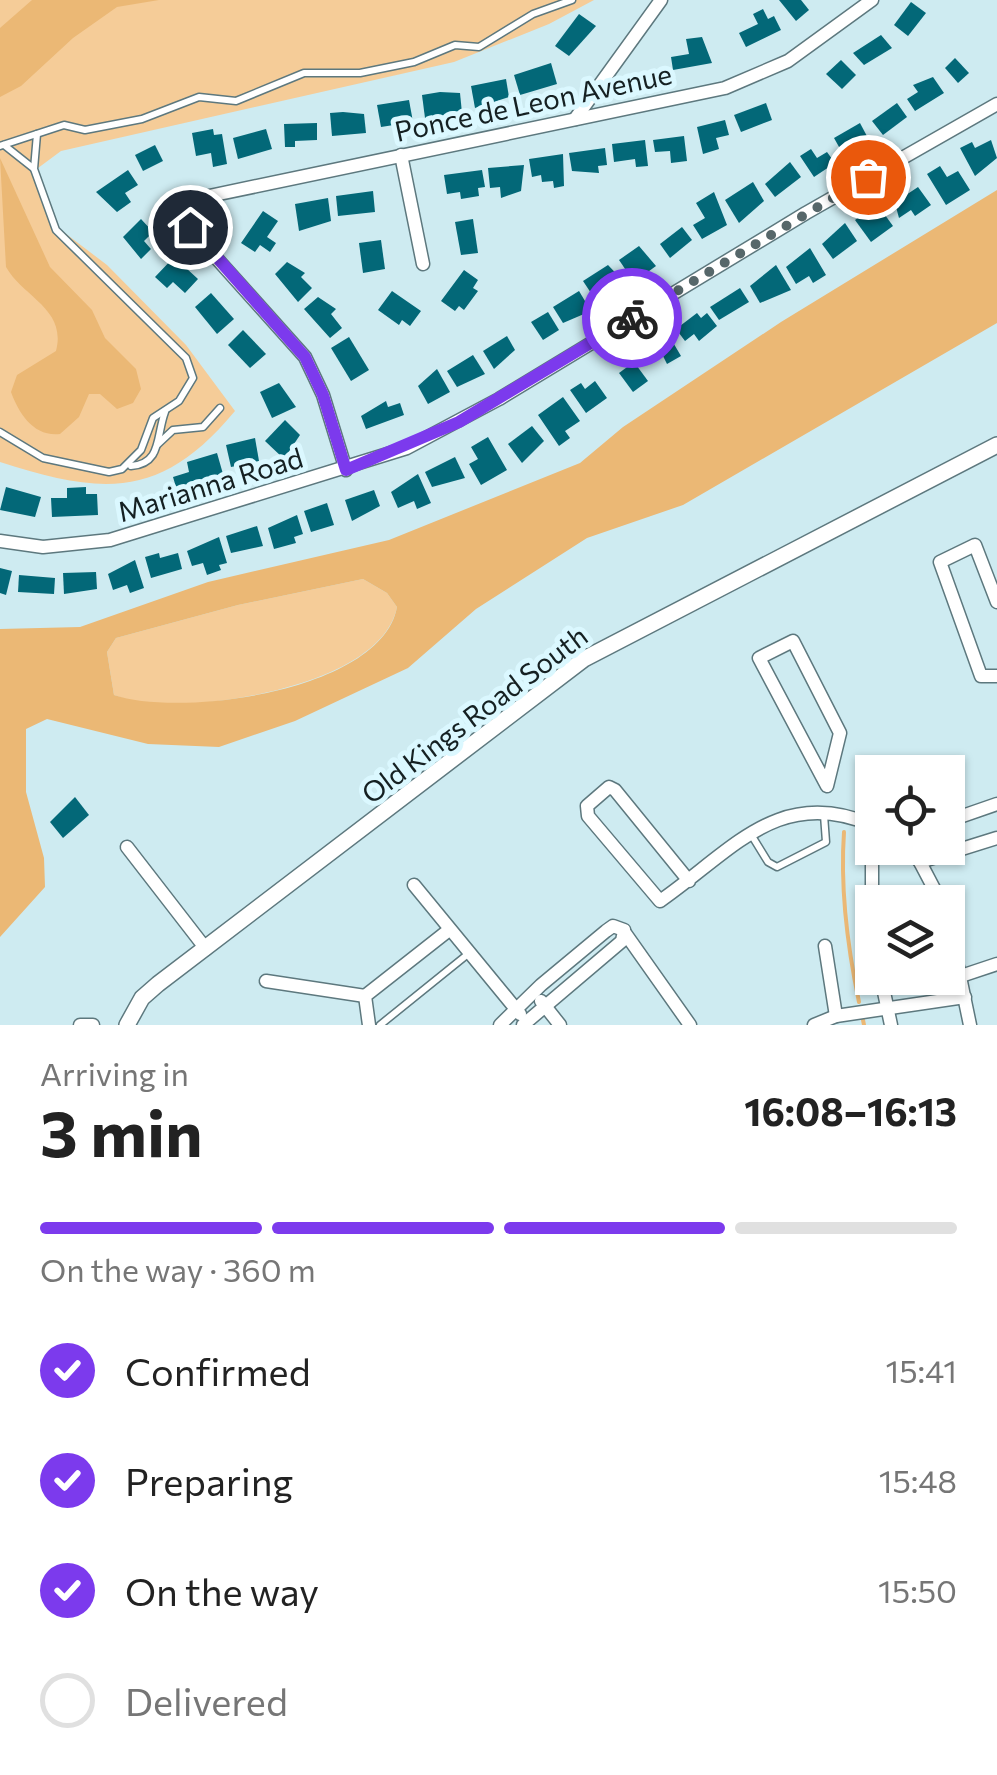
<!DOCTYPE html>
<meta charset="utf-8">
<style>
:root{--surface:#fff;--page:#f6f6f6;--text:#222;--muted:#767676;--line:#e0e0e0;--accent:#7c3aed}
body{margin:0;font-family:Commissioner,sans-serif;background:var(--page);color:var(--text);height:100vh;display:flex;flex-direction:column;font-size:38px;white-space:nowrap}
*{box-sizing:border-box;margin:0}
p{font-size:32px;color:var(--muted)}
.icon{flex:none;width:55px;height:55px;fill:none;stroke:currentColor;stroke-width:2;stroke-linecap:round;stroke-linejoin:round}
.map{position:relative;height:1025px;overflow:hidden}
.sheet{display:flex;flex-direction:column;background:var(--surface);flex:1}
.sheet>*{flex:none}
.tools{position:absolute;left:855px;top:755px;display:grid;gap:20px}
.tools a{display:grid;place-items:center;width:110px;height:110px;border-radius:0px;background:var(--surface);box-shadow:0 2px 8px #0004;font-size:50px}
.pin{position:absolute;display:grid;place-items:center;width:85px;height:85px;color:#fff;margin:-42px;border:5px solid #fff;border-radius:50%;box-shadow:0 2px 10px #0007}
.courier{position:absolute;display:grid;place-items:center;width:100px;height:100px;margin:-50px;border:8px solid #7c3aed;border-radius:50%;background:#fff;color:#222;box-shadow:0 2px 12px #0007}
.summary em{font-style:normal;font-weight:700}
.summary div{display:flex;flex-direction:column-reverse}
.summary{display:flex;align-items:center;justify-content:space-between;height:170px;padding:0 40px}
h1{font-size:65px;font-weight:700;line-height:75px}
.bar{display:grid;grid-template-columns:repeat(4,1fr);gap:15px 10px;align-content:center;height:120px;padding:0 40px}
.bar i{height:12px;border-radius:8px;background:var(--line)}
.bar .active{background:var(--accent)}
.bar p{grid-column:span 4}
ol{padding:0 40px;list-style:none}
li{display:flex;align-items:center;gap:30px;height:110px}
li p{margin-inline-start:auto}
li .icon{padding:10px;border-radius:50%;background:var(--accent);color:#fff;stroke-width:4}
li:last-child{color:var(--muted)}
li i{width:55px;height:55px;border:5px solid var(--line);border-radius:50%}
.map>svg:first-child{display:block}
.green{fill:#f5cc98}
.water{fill:#ebb875;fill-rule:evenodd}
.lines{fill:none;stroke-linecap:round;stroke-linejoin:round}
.stream{stroke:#ebb875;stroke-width:4}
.building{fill:#036878}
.service-casing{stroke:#5d787e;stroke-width:9}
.minor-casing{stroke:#5d787e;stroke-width:15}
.tertiary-casing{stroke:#5d787e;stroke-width:18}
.service{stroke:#fff;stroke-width:6}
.minor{stroke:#fff;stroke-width:12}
.tertiary{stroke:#fff;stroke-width:15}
.done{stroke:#56676a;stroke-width:10;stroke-dasharray:0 18}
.route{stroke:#7c3aed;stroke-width:12}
.labels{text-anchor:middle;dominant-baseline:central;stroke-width:10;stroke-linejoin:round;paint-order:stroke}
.street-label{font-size:28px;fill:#152022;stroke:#dbf8ff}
</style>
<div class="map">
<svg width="997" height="1025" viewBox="0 0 997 1025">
<rect width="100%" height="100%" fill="#ceebf1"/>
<g class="green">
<path d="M 0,0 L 594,0 L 549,24 L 454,62 L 61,151 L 34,171 L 53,224 L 107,265 L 186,345 L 235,411 C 161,500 103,495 0,462 Z"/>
<path d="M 363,579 L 387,593 L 397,607 C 381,684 218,707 151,705 C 139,705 126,699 114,695 L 107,652 L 116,638 L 238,605 Z"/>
</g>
<g class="water">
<path d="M 32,0 L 159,0 L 117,7 L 73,38 L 21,86 L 0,97 L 0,28 Z"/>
<path d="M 0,158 L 50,267 L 92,310 L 105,338 L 136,369 L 141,389 L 133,403 L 117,409 L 100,394 L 89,394 L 79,417 L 60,434 C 34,437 19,414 11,392 L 17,375 L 56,351 C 67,309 23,297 6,267 Z"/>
<path d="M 997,190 L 997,323 L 683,505 L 587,538 L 476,609 L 408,668 L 295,721 L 219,747 L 148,744 L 47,719 L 26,729 L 26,792 L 44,858 L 45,887 L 0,937 L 0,629 L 80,627 L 208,582 L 389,540 L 580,463 L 623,427 L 781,322 ZM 363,579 L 387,593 L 397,607 C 382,691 181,718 114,695 L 107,652 L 116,638 L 238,605 Z"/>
</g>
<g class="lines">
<g class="stream">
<path d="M 844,832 C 840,890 847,945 859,1002"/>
<path d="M 863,1020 L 864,1025"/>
</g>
</g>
<g class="building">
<path d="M 779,0 L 801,0 L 809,10 L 796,21 Z"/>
<path d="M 911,2 L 926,13 L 908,36 L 894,25 Z"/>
<path d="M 763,9 L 768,19 L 774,16 L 781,30 L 746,47 L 739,33 L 758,24 L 753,14 Z"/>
<path d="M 579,14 L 596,26 L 569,56 L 555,46 Z"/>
<path d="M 881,35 L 892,48 L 864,65 L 853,53 Z"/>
<path d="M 702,37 L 712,63 L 673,70 L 671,57 L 689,54 L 686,39 Z"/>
<path d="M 955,58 L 969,73 L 958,83 L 945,68 Z"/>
<path d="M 841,60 L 856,75 L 842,89 L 826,74 Z"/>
<path d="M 551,63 L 557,84 L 520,95 L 514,75 Z"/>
<path d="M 933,77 L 944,93 L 915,111 L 907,99 L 918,92 L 913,85 Z"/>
<path d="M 506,79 L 509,97 L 475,108 L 471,86 Z"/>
<path d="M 440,92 L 460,93 L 462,113 L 425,118 L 422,95 Z"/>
<path d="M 409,100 L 413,122 L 381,127 L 377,105 Z"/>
<path d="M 766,103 L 772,120 L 741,132 L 734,115 Z"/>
<path d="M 897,103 L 907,117 L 883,135 L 872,121 Z"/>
<path d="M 343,112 L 364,114 L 366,133 L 332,136 L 330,113 Z"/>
<path d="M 725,120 L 729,135 L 716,138 L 719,149 L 703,154 L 697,127 Z"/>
<path d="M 317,123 L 317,140 L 295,141 L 295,147 L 285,147 L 284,124 Z"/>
<path d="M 860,123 L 869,140 L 843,154 L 834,138 Z"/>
<path d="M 213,129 L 214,135 L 222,134 L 227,164 L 213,167 L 211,153 L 196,156 L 192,133 Z"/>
<path d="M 266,129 L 272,149 L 238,159 L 233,138 Z"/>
<path d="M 684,136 L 687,161 L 671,163 L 670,151 L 655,152 L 653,140 Z"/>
<path d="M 645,140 L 648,166 L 636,167 L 635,159 L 614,162 L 612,144 Z"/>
<path d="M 991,140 L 997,158 L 975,176 L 960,148 L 972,142 L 975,148 Z"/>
<path d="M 155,145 L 163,161 L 143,171 L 135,155 Z"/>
<path d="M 605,148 L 607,165 L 598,166 L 599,173 L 572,171 L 569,153 Z"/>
<path d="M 811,149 L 817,158 L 827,152 L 835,163 L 814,177 L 800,156 Z"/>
<path d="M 563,154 L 564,186 L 554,188 L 553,181 L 542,182 L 541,175 L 532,177 L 529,159 Z"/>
<path d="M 790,162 L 801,177 L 775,197 L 765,184 Z"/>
<path d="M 524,165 L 521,191 L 501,198 L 500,187 L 490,188 L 488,168 Z"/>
<path d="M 940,166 L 947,177 L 958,171 L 970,190 L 946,205 L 927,174 Z"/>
<path d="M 128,170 L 138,185 L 125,193 L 131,202 L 117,212 L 96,192 Z"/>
<path d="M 482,170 L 485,187 L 478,188 L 479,196 L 461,199 L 460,192 L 447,194 L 444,175 Z"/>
<path d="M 753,182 L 764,201 L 739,223 L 725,200 Z"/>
<path d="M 918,187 L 931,205 L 915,216 L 911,210 L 899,218 L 893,196 L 902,189 L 906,195 Z"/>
<path d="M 373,191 L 375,212 L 338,216 L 336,196 Z"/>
<path d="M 714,192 L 727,225 L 702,239 L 693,225 L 705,218 L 696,203 Z"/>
<path d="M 328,198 L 331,221 L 299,231 L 295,204 Z"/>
<path d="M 877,204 L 893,226 L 871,242 L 855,220 Z"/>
<path d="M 263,211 L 278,221 L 267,237 L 276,243 L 270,252 L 260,245 L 255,252 L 241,243 Z"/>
<path d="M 141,219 L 153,232 L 144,241 L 151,249 L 141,259 L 123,237 Z"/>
<path d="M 473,219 L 478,253 L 461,255 L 455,222 Z"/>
<path d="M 845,223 L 857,241 L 833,259 L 822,244 Z"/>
<path d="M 682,227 L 692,240 L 670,258 L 660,244 Z"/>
<path d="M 381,240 L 385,269 L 363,273 L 359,243 Z"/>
<path d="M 639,246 L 656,266 L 634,282 L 619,260 Z"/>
<path d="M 810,248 L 826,275 L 813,283 L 809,276 L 796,284 L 786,267 Z"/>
<path d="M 174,257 L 198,279 L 185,293 L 173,282 L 167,288 L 155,277 Z"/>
<path d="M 287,262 L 305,273 L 301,277 L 312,288 L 298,302 L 275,274 Z"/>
<path d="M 608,265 L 629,287 L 614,297 L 609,290 L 595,299 L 583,281 Z"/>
<path d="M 776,265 L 791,290 L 760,303 L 750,286 Z"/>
<path d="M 464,270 L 478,280 L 473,288 L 478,291 L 464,310 L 459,306 L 455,311 L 441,301 Z"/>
<path d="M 740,288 L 749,302 L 719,320 L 710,307 Z"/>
<path d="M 392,291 L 421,311 L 410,326 L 402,320 L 399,325 L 378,310 Z"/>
<path d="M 579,291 L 591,311 L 563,323 L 553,307 Z"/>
<path d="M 211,293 L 234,319 L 217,334 L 195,307 Z"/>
<path d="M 318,297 L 336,309 L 331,314 L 342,328 L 330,338 L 304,309 Z"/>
<path d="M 548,312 L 559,330 L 543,340 L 531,322 Z"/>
<path d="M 697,313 L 701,318 L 707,313 L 717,326 L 699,341 L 694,334 L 685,341 L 676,329 Z"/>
<path d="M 243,330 L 266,354 L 250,368 L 228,345 Z"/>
<path d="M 668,334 L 681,356 L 667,364 L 663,356 L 650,364 L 639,347 Z"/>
<path d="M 507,336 L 515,350 L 494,369 L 483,351 Z"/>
<path d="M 349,337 L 369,370 L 351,381 L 331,348 Z"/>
<path d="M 473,355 L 485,374 L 457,387 L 447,371 Z"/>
<path d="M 634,362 L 648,381 L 633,392 L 619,373 Z"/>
<path d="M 437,369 L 450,392 L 428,404 L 418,386 Z"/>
<path d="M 595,381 L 607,398 L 586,413 L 570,390 L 581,383 L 585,389 Z"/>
<path d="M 279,383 L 296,407 L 272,418 L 260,392 Z"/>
<path d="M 563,397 L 580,421 L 565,431 L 570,438 L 559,446 L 538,415 Z"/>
<path d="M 386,401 L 388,407 L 400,403 L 404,415 L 366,429 L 361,416 Z"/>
<path d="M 285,420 L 300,435 L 284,459 L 265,441 Z"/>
<path d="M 532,426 L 544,441 L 522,463 L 508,444 Z"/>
<path d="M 488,437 L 507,470 L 481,485 L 469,464 L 478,459 L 471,447 Z"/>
<path d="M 255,438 L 259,461 L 231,467 L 226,445 Z"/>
<path d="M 217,453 L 223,474 L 197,481 L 199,487 L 178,494 L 173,477 L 189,472 L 187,462 Z"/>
<path d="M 455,457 L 465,478 L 432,487 L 425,472 Z"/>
<path d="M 418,474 L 431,503 L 417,509 L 414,501 L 398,508 L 391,492 Z"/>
<path d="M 6,487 L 41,497 L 35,517 L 0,510 Z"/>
<path d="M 86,487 L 86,494 L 97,494 L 98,515 L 52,517 L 51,498 L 67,498 L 67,488 Z"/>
<path d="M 374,490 L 380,506 L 352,521 L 345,500 Z"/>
<path d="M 327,503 L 334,525 L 311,532 L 304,511 Z"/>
<path d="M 297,515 L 303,534 L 294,537 L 296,543 L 274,549 L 268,528 Z"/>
<path d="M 257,526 L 263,546 L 231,553 L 226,536 Z"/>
<path d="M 219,537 L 227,563 L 219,565 L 221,570 L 207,575 L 203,563 L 192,566 L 187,551 Z"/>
<path d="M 159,553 L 160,558 L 178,553 L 182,569 L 151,578 L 145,557 Z"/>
<path d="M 135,560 L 144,588 L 130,593 L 127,585 L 113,590 L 108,574 Z"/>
<path d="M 0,568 L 12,571 L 6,595 L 0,593 Z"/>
<path d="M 96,572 L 97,589 L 64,594 L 63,573 Z"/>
<path d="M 19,575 L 55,578 L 54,594 L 18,592 Z"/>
<path d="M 75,797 L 89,815 L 63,838 L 50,822 Z"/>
</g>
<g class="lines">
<g class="service-casing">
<g id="service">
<path d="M 4,145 L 33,168"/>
<path d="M 0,146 L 64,125 L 85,130 L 142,119 L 199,97 L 236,101 L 304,73 L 360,73 L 414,62 L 455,45 L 479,47 L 533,14 L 572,0"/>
<path d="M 0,432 L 43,458 L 109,472 L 122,469 L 141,450 L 153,418 L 179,401 L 193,378 L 186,358 L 56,230 L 34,169 L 37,134"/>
<path d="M 158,444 L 173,430 L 203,427 L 220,408"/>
<path d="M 131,466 C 162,464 156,436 165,412"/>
<path d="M 752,836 L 768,862 L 777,867 L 826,842 L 824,815"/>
<path d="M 380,1025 L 468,954"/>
</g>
</g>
<g class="minor-casing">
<g id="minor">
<path d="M 575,119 L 661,0"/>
<path d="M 401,155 L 423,264"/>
<path d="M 346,470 L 323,395 L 305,357 L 193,232 L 189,210 L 195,199 L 725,88 L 788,61 L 872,0"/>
<path d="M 0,541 L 43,547 L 110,540 L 407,448 L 499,399 L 806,213 L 997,104"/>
<path d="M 997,602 L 975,545 L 940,562 L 981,676 L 997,676"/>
<path d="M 793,641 L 840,733 L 827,786 L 759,658 Z"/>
<path d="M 948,821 L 997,804"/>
<path d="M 872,825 L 872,930"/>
<path d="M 127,847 L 206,949"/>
<path d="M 907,848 L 920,862 L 941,902"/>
<path d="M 920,862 L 997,838"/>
<path d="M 689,881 L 615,790 L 609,787 L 587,806 L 588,816 L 660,901 C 732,851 779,785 872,825"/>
<path d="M 414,885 L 520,1014"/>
<path d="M 948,919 L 970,1025"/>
<path d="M 625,933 L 690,1025"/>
<path d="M 825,946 L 836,1016"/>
<path d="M 961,976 L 997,964"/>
<path d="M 881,978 L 891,1025"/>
<path d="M 266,981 L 365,996"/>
<path d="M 541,1001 L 560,1025"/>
<path d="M 80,1025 L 93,1025"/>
<path d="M 369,1025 L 365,996 L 449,930"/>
<path d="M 500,1025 L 541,985 L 606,931 L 613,926 L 624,930 L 622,941 L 523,1025"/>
<path d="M 814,1025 L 836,1016 L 965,997"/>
</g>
</g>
<g class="tertiary-casing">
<path id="tertiary" d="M 127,1025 L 142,998 L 158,984 L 584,659 L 997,445"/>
</g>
<use href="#service" class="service"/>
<use href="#minor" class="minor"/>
<use href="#tertiary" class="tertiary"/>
</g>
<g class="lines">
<path class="done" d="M 632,318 L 868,177"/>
<path class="route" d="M 190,227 L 305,357 L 323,395 L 346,470 L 459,422 L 632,318"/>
</g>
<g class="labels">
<g class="street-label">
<text transform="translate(533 102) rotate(-12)">Ponce de Leon Avenue</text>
<text transform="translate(210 484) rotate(-17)">Marianna Road</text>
<text transform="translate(474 714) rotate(-37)">Old Kings Road South</text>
</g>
</g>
</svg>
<div class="tools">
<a><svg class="icon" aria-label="locate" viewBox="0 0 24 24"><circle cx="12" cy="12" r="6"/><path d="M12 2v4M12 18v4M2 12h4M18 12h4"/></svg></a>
<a><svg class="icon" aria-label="layers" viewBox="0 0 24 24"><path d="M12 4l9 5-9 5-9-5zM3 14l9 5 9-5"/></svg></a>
</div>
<div class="pin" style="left:868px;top:177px;background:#ea580c"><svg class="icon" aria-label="bag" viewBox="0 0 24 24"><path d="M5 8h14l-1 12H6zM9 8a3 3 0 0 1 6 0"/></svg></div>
<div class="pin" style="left:190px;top:227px;background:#1f2937"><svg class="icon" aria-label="home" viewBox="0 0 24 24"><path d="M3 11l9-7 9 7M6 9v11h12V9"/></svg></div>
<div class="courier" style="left:632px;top:318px"><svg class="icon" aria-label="bike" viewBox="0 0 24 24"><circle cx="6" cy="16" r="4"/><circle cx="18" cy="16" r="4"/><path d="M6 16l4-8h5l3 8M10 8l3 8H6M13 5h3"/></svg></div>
</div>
<section class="sheet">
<div class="summary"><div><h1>3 min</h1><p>Arriving in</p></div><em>16:08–16:13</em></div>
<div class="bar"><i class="active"></i><i class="active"></i><i class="active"></i><i></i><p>On the way · 360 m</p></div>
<ol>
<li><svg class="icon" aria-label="check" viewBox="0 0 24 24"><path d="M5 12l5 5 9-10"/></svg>Confirmed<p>15:41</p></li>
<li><svg class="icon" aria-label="check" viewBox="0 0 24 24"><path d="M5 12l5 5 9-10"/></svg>Preparing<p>15:48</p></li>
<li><svg class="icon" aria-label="check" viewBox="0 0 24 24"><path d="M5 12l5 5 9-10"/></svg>On the way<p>15:50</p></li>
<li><i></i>Delivered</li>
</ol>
</section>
